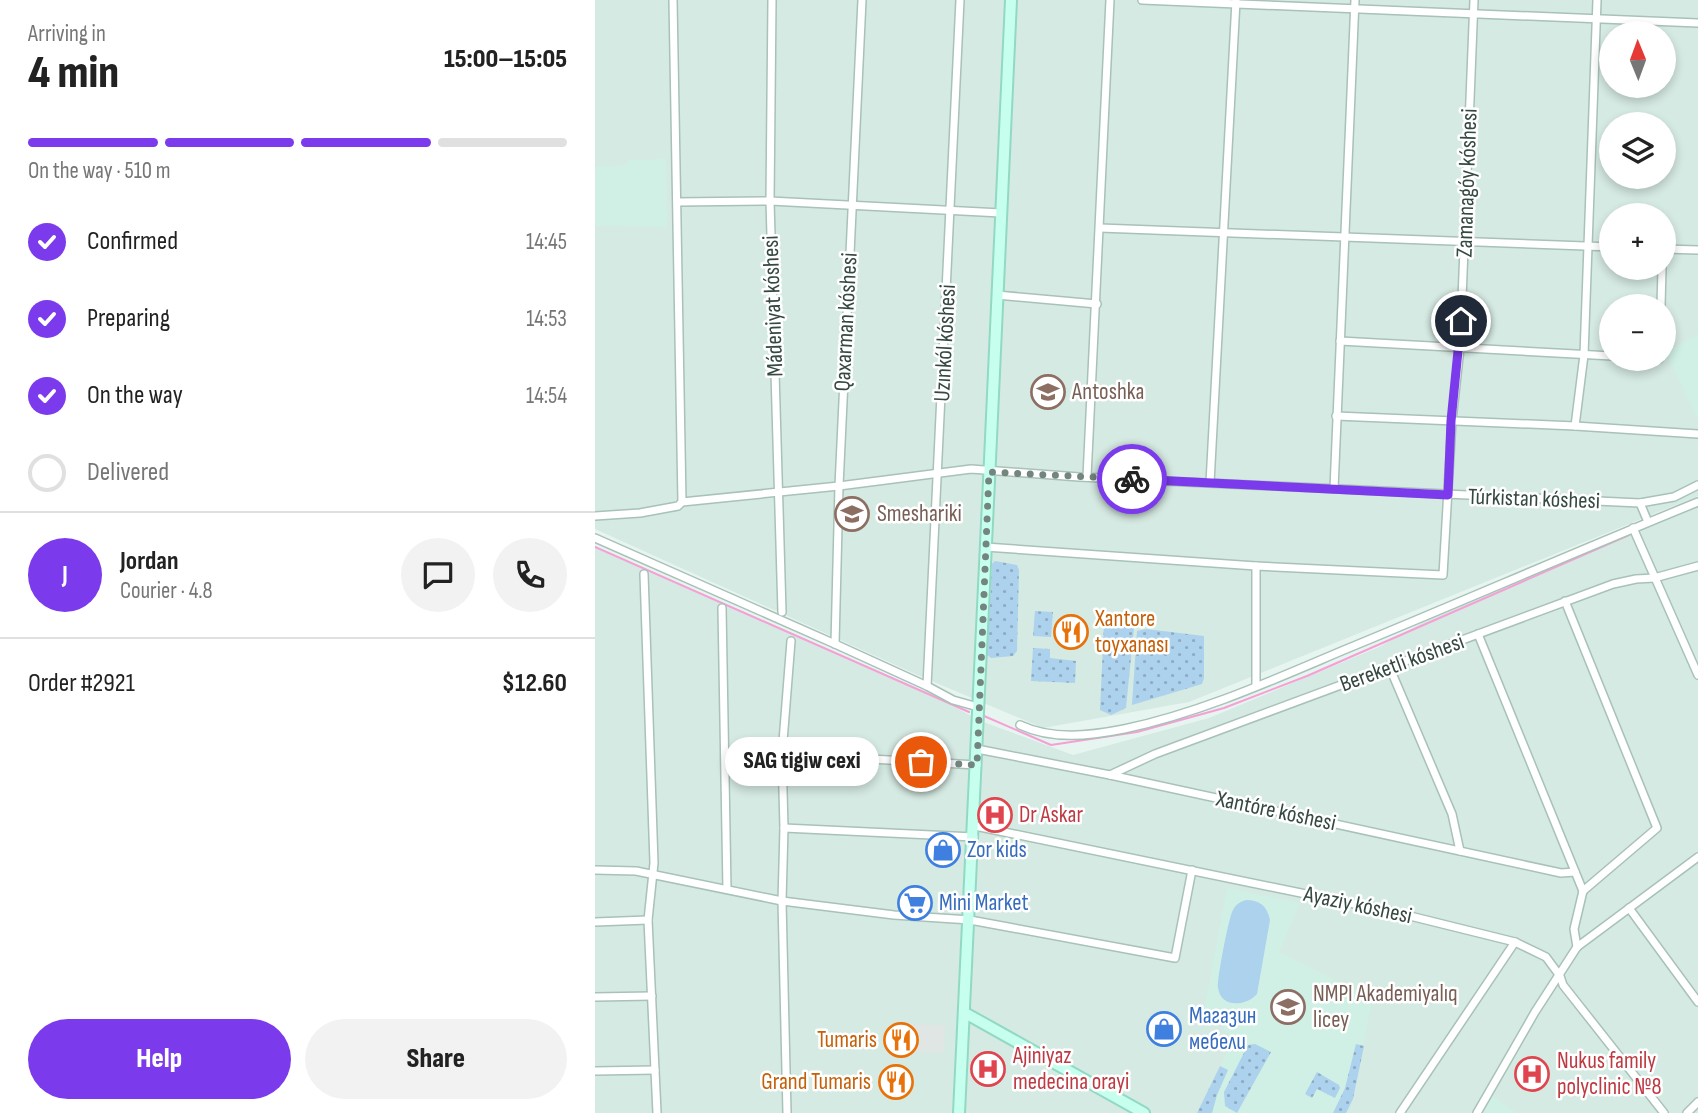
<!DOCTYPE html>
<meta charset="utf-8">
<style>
:root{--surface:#fff;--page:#f2f2f2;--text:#222;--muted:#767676;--line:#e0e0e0;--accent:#7c3aed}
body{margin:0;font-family:"Sofia Sans Condensed",sans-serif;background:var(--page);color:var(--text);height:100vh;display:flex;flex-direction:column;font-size:26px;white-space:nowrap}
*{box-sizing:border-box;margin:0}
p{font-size:23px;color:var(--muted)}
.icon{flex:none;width:38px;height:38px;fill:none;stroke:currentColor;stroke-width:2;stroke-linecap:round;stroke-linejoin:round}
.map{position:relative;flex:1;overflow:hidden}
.panel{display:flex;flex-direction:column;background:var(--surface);width:595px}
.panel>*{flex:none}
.needle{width:46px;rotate:359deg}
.buttons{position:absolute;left:1004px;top:21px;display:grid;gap:14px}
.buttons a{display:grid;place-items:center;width:77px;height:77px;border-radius:50%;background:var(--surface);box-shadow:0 4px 10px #0003;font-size:35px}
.pin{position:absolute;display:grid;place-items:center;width:60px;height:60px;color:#fff;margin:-30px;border:4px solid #fff;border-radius:50%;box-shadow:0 2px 7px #0007}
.courier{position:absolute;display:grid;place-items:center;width:70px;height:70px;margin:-35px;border:5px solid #7c3aed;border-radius:50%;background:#fff;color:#222;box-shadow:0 2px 9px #0007}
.bubble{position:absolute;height:49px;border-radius:24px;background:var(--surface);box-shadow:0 4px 10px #0003;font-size:23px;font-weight:800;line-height:49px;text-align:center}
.overview em{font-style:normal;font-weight:800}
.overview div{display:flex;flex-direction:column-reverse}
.overview{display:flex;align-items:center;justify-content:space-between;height:119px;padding:0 28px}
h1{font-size:46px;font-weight:800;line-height:52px}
.bar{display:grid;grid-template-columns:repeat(4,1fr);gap:10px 7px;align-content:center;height:84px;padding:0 28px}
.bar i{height:9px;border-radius:5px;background:var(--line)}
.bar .current{background:var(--accent)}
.bar p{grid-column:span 4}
.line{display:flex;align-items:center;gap:18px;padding:0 28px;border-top:2px solid var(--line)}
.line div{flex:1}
.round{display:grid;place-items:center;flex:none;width:74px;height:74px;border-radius:37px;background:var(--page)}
ol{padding:0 28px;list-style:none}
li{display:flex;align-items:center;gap:21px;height:77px}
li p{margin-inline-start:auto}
li .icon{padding:7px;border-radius:50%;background:var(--accent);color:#fff;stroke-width:4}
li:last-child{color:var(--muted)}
li i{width:38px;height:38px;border:4px solid var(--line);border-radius:50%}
.primary-button{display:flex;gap:14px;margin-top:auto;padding:14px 28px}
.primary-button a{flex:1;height:80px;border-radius:42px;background:var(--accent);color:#fff;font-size:28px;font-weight:800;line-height:80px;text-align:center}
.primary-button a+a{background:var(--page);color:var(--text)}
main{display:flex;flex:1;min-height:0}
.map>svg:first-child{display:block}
.residential{fill:#d5eae2;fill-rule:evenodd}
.education{fill:#d0f0e5}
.grass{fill:url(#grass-dots)}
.pitch{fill:#acd2ed}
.parking{fill:#dfe6e3}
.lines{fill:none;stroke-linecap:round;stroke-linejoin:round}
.stream{stroke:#f89ed6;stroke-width:2}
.street-casing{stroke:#a8c2b8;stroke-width:10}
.secondary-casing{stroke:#92d9c4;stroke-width:14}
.street{stroke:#fff;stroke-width:7}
.secondary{stroke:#c7ffef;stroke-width:10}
.done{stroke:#73857e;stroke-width:7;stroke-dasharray:0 12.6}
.route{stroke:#7c3aed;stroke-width:9}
.labels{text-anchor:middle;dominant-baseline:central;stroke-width:5;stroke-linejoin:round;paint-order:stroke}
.street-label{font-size:23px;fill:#354941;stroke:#fff}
.education-label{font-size:23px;fill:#785e54;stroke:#fff;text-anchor:start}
.food-label{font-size:23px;fill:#c56008;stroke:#fff;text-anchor:end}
.health-label{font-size:23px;fill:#be3a42;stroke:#fff;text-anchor:start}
.shop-label{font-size:23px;fill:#366cbe;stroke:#fff;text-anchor:start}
</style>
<main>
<section class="panel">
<div class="overview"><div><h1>4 min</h1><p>Arriving in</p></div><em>15:00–15:05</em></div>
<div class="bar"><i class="current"></i><i class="current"></i><i class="current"></i><i></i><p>On the way · 510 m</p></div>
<ol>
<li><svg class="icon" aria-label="check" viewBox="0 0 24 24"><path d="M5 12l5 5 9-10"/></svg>Confirmed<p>14:45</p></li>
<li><svg class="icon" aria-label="check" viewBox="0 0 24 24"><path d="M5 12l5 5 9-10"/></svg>Preparing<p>14:53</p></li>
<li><svg class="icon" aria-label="check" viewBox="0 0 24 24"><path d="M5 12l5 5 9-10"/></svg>On the way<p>14:54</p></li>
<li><i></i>Delivered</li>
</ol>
<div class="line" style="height:126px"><b class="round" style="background:var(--accent);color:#fff">J</b><div><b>Jordan</b><p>Courier · 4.8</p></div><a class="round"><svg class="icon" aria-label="chat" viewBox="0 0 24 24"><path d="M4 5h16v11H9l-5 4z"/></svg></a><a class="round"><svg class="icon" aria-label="phone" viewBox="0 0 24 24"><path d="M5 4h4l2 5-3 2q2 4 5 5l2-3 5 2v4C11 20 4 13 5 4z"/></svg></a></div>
<div class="line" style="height:91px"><div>Order #2921</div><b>$12.60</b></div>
<div class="primary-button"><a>Help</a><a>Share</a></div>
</section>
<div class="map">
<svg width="1103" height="1113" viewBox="0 0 1103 1113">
<defs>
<pattern id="grass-dots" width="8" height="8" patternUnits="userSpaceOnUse" patternTransform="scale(1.75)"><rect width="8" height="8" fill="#acd2ed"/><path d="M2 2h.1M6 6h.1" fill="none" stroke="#8dacc2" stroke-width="1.8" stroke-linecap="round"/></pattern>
</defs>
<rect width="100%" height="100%" fill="#e7f5f0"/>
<g class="residential">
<path d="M 0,0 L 1103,0 L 1103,496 L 594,702 L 448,728 L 327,677 L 0,529 ZM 1017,33 L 1069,33 L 1069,86 L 1017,86 ZM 1017,124 L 1069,124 L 1069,177 L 1017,177 ZM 1017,215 L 1069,215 L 1069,268 L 1017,268 ZM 1017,306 L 1069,306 L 1069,359 L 1017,359 Z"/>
<path d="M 1103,503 L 1103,1113 L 0,1113 L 0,546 L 348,700 L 383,720 L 478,755 L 614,718 L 784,647 L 832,620 Z"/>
</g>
<g class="education">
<path d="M 71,159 L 72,227 L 0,226 L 0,167 L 32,165 L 33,160 Z"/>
<path d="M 1103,334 L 1103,420 L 1072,355 L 1072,352 Z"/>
<path d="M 632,888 L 705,903 L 684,952 L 777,999 L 758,1099 L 751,1113 L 602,1113 L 639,1037 L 628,1030 L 633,1022 L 623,1017 L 618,1026 L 607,1022 Z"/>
<path d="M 896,1095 L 922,1113 L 885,1113 Z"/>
</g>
<g class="grass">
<path d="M 400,561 L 422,565 L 424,570 L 422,651 L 418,656 L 396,658 L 392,655 L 397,564 Z"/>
<path d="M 440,611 L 458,612 L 456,637 L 438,636 Z"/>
<path d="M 509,623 L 539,628 L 531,708 L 516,715 L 505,710 Z"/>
<path d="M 551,629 L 609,636 L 609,678 L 607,684 L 537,705 L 542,631 Z"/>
<path d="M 438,648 L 455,649 L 455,658 L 481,661 L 480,683 L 436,681 Z"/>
<path d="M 660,1044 L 676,1052 L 642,1113 L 630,1106 L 629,1092 L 653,1045 Z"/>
<path d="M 761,1044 L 769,1046 L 758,1099 L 751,1113 L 738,1113 L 750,1088 Z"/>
<path d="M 625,1066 L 633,1070 L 622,1095 L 617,1113 L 602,1113 Z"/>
<path d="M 722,1072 L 744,1085 L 745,1088 L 740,1098 L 722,1089 L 717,1098 L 710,1094 Z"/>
</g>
<path class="pitch" d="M 651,900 C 665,900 672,906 675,920 L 662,994 C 652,1006 625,1009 623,987 C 622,979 634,916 638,910 C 641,904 645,902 651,900 Z"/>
<path class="parking" d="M 317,1024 L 350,1025 L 349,1053 L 316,1052 Z"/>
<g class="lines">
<g class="stream">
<path d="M 0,547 L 374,712"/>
<path d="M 389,716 L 456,745 L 542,732 L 629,708 L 712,676 L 1034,535"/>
</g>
<g class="street-casing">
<g id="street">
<path d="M 78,0 L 87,502"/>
<path d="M 177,0 L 175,201 L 187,612"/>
<path d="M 547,0 L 1103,23"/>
<path d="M 82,202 L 175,201 L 406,213"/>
<path d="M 505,228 L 1017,247"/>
<path d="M 1069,249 L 1103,250"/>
<path d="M 402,295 L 502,304"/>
<path d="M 1066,306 L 1067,268"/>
<path d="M 745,341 L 1017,356"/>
<path d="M 1054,359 L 1064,359"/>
<path d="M 741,416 L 980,426 L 1103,434"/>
<path d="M 980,426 L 989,355 L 1002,0"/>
<path d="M 492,477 L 515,0"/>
<path d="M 615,483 L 641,1"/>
<path d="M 739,489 L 760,0"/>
<path d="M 1045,503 L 1053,522"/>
<path d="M 0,516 L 45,513 L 83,506 L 87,502 L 244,486 L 376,469 L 484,477 L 1045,503 L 1079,497 L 1103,485"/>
<path d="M 1038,528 L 1103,675"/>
<path d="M 0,538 L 240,644 L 332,686 L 358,700 L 383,707"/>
<path d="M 390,547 L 661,566 L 848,575 L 857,421 L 865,348 L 879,0"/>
<path d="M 661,566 L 661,686"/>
<path d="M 49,574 L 59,863 L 53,920 L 62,1113"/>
<path d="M 970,601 L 1062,828 L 988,891"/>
<path d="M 127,608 L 132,889"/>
<path d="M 883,634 L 988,891"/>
<path d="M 240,644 L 244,486 L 267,0"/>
<path d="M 794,666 L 857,814 L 865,851"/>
<path d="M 332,686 L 365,0"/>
<path d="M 425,725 C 457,740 494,736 529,729 C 605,713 678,680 749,650 C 868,601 985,550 1103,502"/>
<path d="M 382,749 L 515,775 L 966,873 L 980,872"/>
<path d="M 187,754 L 382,765"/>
<path d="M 515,775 L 560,754 L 1018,584 L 1041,579 L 1059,578 L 1103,566"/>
<path d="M 380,826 L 803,913 L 920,942 L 951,957 L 965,976 L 968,985 L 1069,1113"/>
<path d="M 189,828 L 379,837"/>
<path d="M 0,870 L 41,871 L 187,901 L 299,915 L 375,920 L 580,958 L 597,870"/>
<path d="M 1034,908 L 1103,1002"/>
<path d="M 0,922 L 53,920"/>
<path d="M 982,947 L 979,929 L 988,891"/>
<path d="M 0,997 L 57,996"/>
<path d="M 0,1071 L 60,1070"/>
<path d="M 192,1113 L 187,901 L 189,828 L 187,754 L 196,641"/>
<path d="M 805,1113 L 920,942"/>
<path d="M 882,1113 L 940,1012 L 982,947 L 1103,857"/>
<path d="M 1092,1113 L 1103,1102"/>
</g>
</g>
<g class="secondary-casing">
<g id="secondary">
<path d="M 370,1013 L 549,1113"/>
<path d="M 364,1113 C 384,742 398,371 416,0"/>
</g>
</g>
<use href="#street" class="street"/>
<use href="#secondary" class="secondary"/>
</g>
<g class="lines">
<path class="done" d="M 326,762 L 382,765 L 394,472 L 537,479"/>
<path class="route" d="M 537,479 L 853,495 L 856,421 L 866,321"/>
</g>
<defs>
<g id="school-ring" transform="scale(1.75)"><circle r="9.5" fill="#fff" stroke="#8d6e63" stroke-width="1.5"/><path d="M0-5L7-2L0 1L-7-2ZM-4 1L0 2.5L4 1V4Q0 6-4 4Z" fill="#8d6e63"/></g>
<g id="restaurant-ring" transform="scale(1.75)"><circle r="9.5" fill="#fff" stroke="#e8710a" stroke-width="1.5"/><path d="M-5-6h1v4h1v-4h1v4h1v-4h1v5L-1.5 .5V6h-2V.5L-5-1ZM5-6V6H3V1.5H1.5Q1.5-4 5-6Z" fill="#e8710a"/></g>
<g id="hospital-ring" transform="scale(1.75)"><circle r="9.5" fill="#fff" stroke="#e0444e" stroke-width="1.5"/><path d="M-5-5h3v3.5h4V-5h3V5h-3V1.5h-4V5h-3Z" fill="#e0444e"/></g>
<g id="shop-ring" transform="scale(1.75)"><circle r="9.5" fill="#fff" stroke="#3f7fe0" stroke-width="1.5"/><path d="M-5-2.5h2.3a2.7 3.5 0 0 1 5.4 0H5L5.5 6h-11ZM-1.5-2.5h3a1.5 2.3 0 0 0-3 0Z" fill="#3f7fe0"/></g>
<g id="supermarket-ring" transform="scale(1.75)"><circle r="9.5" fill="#fff" stroke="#3f7fe0" stroke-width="1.5"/><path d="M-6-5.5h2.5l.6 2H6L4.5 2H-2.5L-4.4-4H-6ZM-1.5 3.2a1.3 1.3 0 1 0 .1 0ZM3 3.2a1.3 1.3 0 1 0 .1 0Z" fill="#3f7fe0"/></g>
<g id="university-ring" transform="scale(1.75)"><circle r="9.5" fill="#fff" stroke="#8d6e63" stroke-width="1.5"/><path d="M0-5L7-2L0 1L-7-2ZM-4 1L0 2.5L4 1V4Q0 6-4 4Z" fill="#8d6e63"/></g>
</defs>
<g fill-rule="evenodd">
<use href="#school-ring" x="453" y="392"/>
<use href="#school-ring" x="257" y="514"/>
<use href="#restaurant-ring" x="476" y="632"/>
<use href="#hospital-ring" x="400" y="815"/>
<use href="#shop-ring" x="348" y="850"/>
<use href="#supermarket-ring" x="320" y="903"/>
<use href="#university-ring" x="693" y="1007"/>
<use href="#shop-ring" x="569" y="1029"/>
<use href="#restaurant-ring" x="306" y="1040"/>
<use href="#hospital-ring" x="393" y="1069"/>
<use href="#hospital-ring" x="937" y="1074"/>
<use href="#restaurant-ring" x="301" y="1082"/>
</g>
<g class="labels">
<g class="street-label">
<text transform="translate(872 183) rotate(-88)">Zamanagóy kóshesi</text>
<text transform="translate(178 306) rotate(-92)">Mádeniyat kóshesi</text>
<text transform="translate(251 322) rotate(-87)">Qaxarman kóshesi</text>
<text transform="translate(350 343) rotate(-87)">Uzınkól kóshesi</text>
<text transform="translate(939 499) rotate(2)">Túrkistan kóshesi</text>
<text transform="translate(807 663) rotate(-20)">Bereketli kóshesi</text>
<text transform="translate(681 811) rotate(12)">Xantóre kóshesi</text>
<text transform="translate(763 905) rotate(12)">Ayaziy kóshesi</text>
</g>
<g class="education-label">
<text x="477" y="392">Antoshka</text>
<text x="282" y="514">Smeshariki</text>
<text x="718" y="994">NMPI Akademiyalıq<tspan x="718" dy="26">licey</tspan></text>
</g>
<g class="food-label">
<text x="500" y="619" text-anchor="start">Xantore<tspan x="500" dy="26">toyxanası</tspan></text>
<text x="282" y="1040">Tumaris</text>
<text x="276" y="1082">Grand Tumaris</text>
</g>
<g class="health-label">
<text x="424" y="815">Dr Askar</text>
<text x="418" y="1056">Ajiniyaz<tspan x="418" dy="26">medecina orayi</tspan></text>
<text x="962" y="1061">Nukus family<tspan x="962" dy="26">polyclinic №8</tspan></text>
</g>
<g class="shop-label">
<text x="372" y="850">Zor kids</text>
<text x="344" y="903">Mini Market</text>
<text x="594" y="1016">Магазин<tspan x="594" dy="26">мебели</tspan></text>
</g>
</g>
</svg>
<div class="buttons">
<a><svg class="needle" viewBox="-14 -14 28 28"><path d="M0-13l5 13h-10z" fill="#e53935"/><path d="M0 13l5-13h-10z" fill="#767676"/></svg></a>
<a><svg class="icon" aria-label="layers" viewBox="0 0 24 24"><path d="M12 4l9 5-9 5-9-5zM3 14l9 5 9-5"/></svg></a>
<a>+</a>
<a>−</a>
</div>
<div class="pin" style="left:326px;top:762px;background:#ea580c"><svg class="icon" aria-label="bag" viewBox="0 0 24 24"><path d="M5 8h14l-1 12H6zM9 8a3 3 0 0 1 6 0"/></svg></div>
<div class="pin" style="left:866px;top:321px;background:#1f2937"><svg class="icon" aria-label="home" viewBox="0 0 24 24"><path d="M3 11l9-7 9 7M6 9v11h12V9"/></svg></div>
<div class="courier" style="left:537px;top:479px"><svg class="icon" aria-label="bike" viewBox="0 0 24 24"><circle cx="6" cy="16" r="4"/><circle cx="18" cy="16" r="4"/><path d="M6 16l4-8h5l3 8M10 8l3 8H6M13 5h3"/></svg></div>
<div class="bubble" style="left:130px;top:737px;width:154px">SAG tigiw cexi</div>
</div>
</main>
